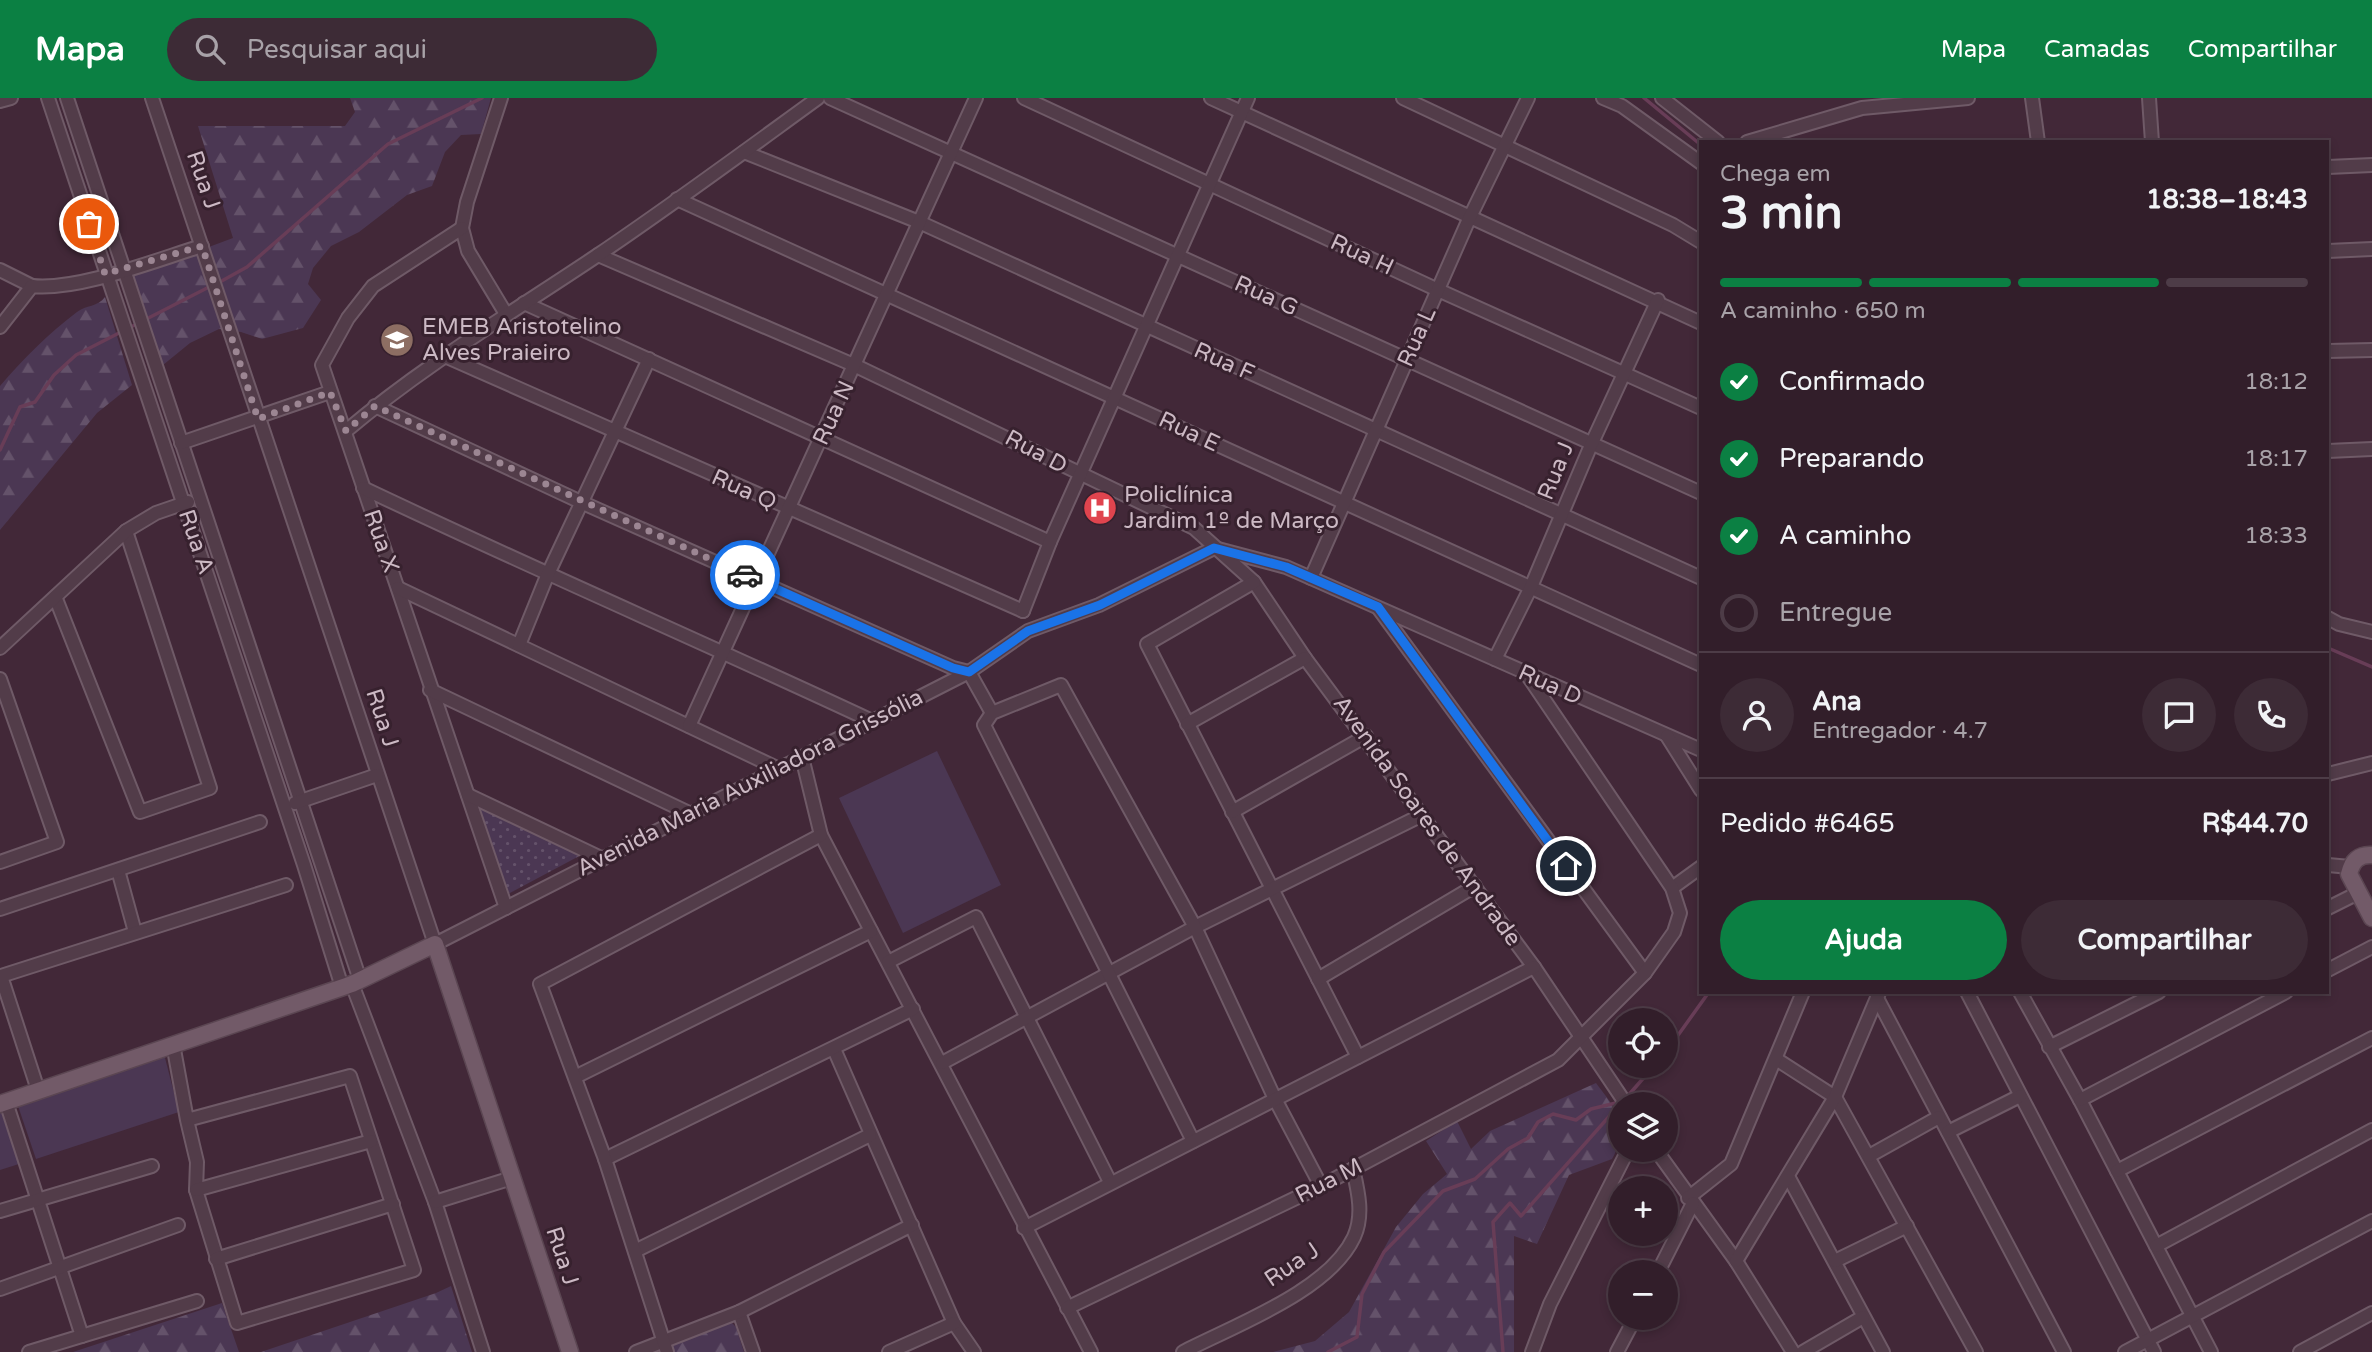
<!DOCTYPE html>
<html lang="pt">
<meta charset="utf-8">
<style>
:root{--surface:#321e2a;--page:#3d2b36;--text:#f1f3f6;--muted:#a8a2a8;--line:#4d3c47;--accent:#0b8043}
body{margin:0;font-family:"Varela Round",sans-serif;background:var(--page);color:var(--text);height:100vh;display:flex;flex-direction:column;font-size:26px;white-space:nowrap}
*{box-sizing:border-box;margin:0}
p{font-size:23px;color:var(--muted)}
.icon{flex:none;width:38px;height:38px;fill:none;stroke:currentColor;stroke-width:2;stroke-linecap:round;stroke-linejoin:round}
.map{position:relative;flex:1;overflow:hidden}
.drawer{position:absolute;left:1699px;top:42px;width:630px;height:854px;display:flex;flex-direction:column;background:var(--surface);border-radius:0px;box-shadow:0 4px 10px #0003,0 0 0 2px var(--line)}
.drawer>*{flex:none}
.controls{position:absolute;left:1608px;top:910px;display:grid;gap:14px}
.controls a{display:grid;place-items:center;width:70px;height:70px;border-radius:50%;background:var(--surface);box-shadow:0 4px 10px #0003,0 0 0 2px var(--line);font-size:35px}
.pin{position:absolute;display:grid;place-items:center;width:60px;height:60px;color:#fff;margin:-30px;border:4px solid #fff;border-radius:50%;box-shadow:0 2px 7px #0007}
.courier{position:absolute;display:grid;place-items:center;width:70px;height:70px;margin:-35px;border:5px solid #1a73e8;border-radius:50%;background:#fff;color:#222;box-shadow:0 2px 9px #0007}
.head em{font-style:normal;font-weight:800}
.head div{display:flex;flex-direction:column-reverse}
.head{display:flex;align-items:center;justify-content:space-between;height:119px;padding:0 21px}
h1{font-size:46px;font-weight:800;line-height:52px}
.bar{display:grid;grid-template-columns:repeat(4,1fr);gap:10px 7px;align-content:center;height:84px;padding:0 21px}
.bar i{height:9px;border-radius:5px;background:var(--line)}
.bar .current{background:var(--accent)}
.bar p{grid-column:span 4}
.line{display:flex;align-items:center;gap:18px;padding:0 21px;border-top:2px solid var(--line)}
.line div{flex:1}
.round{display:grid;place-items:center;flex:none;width:74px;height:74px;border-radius:37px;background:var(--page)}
ol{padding:0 21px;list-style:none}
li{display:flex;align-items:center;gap:21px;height:77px}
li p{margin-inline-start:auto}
li .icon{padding:7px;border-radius:50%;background:var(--accent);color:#fff;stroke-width:4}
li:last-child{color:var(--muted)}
li i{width:38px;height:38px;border:4px solid var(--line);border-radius:50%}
.action{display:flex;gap:14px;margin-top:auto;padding:14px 21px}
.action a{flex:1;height:80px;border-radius:42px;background:var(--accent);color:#fff;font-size:28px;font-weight:800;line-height:80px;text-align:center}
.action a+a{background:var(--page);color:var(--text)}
header{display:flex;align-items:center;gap:42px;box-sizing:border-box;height:98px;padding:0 35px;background:var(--accent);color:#fff}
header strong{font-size:33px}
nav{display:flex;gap:38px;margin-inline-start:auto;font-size:24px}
.search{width:490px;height:63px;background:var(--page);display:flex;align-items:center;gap:18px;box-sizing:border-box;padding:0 24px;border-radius:38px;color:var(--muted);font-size:26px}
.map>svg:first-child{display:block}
.grass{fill:#4b3753}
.forest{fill:url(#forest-firs)}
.park{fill:url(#park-dots)}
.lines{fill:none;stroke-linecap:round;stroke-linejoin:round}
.stream{stroke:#683d57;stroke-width:3.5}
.minor-casing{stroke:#6f5a67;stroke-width:16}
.major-casing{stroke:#5b4652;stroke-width:19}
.minor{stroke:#523c49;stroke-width:12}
.major{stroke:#725a68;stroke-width:16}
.done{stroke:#9c8693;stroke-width:7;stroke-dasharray:0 12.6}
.route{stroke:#1a73e8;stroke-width:9}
.labels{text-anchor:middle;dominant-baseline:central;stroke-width:6;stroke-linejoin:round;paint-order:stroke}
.street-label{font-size:23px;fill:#ccb9c4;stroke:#37212e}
.poi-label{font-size:23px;fill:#ccb9c4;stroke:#37212e;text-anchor:start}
</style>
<header>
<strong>Mapa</strong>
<div class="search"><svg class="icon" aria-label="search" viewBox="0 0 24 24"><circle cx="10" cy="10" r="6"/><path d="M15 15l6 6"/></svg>Pesquisar aqui</div>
<nav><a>Mapa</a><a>Camadas</a><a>Compartilhar</a></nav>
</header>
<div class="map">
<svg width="2372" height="1254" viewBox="0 0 2372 1254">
<defs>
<pattern id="forest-firs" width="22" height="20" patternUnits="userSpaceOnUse" patternTransform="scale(1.75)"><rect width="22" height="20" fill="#4b3753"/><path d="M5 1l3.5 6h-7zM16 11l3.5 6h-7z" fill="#64526a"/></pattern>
<pattern id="park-dots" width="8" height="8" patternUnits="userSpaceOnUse" patternTransform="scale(1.75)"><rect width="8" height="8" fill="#4b3753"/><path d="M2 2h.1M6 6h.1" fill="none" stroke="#64526a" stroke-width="1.8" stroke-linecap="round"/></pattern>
</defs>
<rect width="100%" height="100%" fill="#422838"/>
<g class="grass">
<path d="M 937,653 L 1001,787 L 903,835 L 839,700 Z"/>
<path d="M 164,956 L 179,1014 L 36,1061 L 17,1005 Z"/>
<path d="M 0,1011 L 19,1066 L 0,1072 Z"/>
</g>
<g class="forest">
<path d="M 350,0 L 491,0 L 481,36 L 461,37 L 445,54 L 432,88 L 407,97 L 359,134 L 331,148 L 313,170 L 308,186 L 321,202 L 303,230 L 262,241 L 241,234 L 219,231 L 190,245 L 163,267 L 131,178 L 233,140 L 198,28 L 345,28 L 355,14 Z"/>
<path d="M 105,199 L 132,287 L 97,315 L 0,432 L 0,288 C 22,262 49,235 77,214 C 86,207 98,209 105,199 Z"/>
<path d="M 1596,985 C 1617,1013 1631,1026 1612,1061 L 1569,1077 L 1537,1146 L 1514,1138 L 1514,1254 L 1273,1254 L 1315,1243 L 1349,1214 L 1396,1129 L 1423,1096 L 1447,1076 L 1426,1043 L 1457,1023 L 1471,1051 L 1490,1033 Z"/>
<path d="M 451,1188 L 472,1254 L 261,1254 L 436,1195 Z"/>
<path d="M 222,1205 L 239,1254 L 73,1254 Z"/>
<path d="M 730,1223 L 736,1229 L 744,1254 L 672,1254 L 670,1248 Z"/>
</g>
<path class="park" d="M 473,704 L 583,756 L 506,797 Z"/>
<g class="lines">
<g class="stream">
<path d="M 1644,0 L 1701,47"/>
<path d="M 218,185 L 247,169 L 388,46 L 482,0"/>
<path d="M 0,352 L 20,309 L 35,304 L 54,277 L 76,257 L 211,188"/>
<path d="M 2328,550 L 2372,569"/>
<path d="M 1666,954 L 1709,894"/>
<path d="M 1626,1000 L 1654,968"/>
<path d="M 1328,1254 L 1357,1239 L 1362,1196 L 1384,1154 L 1443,1093 L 1475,1081 L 1508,1051 L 1528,1040 L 1538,1024 L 1553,1016 L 1576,1022 L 1591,1011 L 1620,1004"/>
<path d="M 1503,1254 L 1493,1124 L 1510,1105 L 1521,1118 L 1621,1005"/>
</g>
<g class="minor-casing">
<g id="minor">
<path d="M 48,0 L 304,767 L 342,889"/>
<path d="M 67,0 L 360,882"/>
<path d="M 152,0 L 435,846 L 969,574 L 1028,533 L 1099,507 L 1214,450"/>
<path d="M 501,0 L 467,104 L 462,130 L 468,153 L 506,216"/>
<path d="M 830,0 L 1701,395"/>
<path d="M 1024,0 L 1438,192 L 1701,310"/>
<path d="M 1211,0 L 1701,225"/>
<path d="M 1403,0 L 1673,127 L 1701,144"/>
<path d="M 1603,0 L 1622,8 L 1701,65"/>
<path d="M 1662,0 L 1718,44"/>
<path d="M 2032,0 L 2038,44"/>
<path d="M 2149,0 L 2152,44"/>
<path d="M 0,3 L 11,0"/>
<path d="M 1747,44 L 1862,10 L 1968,0"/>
<path d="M 744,54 L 919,124 L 1701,480"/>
<path d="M 2328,69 L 2372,67"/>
<path d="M 677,101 L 1701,567"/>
<path d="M 462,130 L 373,188 L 348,220 L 322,267 L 506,810"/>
<path d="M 2328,153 L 2372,151"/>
<path d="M 598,157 L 856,268 L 1194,430 L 1254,484 L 1305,560 L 1534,869 L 1626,1006"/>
<path d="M 0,172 L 32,188"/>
<path d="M 524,205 L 1050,444"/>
<path d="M 0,229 L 32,188 C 78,193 156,162 202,148"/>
<path d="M 2328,253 L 2372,252"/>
<path d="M 447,259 L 1023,513"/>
<path d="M 375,308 L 583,405 L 953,570 L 969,574 L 992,615"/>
<path d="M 346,333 C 424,267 513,214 598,157 C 672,107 745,53 818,0"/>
<path d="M 181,345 L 330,294"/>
<path d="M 2328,353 L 2372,351"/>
<path d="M 363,390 C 531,470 703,544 872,623"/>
<path d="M 1218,451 L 1286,469 L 1701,652"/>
<path d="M 1311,480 L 1469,121 L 1528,0"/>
<path d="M 1254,484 L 1147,546 L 1358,959"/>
<path d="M 398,490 L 779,671"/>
<path d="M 56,501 L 140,714 L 210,690 L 126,433"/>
<path d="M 1379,511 L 1645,875"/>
<path d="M 1023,513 L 1050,444 L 1248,0"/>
<path d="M 2328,520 L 2339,526 L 2372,534"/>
<path d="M 519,547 L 547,478 L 649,261"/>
<path d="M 0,550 L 126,433 L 156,415 L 188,404"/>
<path d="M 1495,561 L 1531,489 L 1591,347 L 1658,202"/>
<path d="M 0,581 L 57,744 L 0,764"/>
<path d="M 430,592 L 691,716"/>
<path d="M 1187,626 L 1305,560"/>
<path d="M 689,628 L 976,0"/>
<path d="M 1667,638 L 1701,692"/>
<path d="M 802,659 L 821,737 L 1091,1254"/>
<path d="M 2328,676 L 2372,665"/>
<path d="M 468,697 L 603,761"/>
<path d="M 295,705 L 377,677"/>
<path d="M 1232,714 L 1366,638"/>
<path d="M 2328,767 L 2350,769"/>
<path d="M 118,772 L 135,834"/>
<path d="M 1672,790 L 1701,769"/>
<path d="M 2328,810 L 2358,795"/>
<path d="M 0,811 L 260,724"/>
<path d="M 888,864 L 976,819 L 1110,1084"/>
<path d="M 2328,872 L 2372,849"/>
<path d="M 1318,881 L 1475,788"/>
<path d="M 352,886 L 435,1104 L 483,1254"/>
<path d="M 1967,894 L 2154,1254"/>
<path d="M 2020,894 L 2080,1002 L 2211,1254"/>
<path d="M 1877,900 L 2064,1254"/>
<path d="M 173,946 L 187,1022 L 197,1064 L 196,1092 L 237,1225 L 414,1172 L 350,978 L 187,1022"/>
<path d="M 2049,949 L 2159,894"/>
<path d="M 834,951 L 954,1225 L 974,1254"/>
<path d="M 1776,961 L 1835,999 L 1976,1254"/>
<path d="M 942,965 L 1195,829 L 1422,717"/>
<path d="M 575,979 L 871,833"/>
<path d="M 38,992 L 1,878 L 286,787"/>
<path d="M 2080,1002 L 2286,894"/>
<path d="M 6,1004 L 82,1238"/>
<path d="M 1948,1034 L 2020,998"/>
<path d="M 1193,1043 L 984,627 L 992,615 L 1061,587 L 1195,829 L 1275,1001 L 1321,1088"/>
<path d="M 1656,1052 L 1736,1163 L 1793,1254"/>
<path d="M 1869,1058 L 1939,1019"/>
<path d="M 605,1061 L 913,911"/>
<path d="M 2117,1073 L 2372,940"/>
<path d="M 1789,1080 L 1883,1254"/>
<path d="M 196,1092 L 371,1043"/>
<path d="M 1688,1100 L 1731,1066 L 1803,894"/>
<path d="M 435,1104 L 512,1080"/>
<path d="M 0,1113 L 152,1068"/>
<path d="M 1024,1130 L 1534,869"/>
<path d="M 2156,1148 L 2372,1032"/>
<path d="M 635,1153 L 870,1037"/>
<path d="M 216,1161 L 393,1106"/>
<path d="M 1736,1163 L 1835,999 L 1879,895"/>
<path d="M 1835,1163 L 1907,1128"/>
<path d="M 1658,1174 L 1693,1105"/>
<path d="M 0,1191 L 178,1127"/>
<path d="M 1067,1210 L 1321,1088 L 1558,962 L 1645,875 L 1674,834 L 1680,815 L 1672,790 L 1528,578"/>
<path d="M 739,1214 L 753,1254"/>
<path d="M 29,1254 L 197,1203"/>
<path d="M 636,1254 L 739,1214 L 912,1127"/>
<path d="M 667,1254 L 605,1061 L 540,886 L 821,737"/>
<path d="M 889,1254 L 954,1225"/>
<path d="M 1183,1254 C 1235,1227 1329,1193 1354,1139 C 1364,1117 1358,1093 1353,1071"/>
<path d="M 1532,1254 L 1550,1206 L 1628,1052"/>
<path d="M 1617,1254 L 1635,1220"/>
<path d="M 1803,1254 L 1863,1219"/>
<path d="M 2125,1254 L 2372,1123"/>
<path d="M 2300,1254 L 2372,1215"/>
</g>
</g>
<g class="major-casing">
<g id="major">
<path d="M 2372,757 C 2359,756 2352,763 2349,776 L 2372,820"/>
<path d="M 0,1006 L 352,886 L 435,846 L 570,1254"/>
</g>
</g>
<use href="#minor" class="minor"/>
<use href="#major" class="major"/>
</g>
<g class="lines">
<path class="done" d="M 89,126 L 105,176 L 202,148 L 258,321 L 330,294 L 346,333 L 375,308 L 745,477"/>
<path class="route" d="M 745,477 L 953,570 L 969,574 L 1028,533 L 1100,507 L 1214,450 L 1286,469 L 1378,509 L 1566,768"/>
</g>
<defs>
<g id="school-disc" transform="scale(1.75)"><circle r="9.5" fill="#8d6e63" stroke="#37212e"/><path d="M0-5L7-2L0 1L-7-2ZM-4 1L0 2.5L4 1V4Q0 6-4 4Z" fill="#fff"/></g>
<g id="hospital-disc" transform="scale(1.75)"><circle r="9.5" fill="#e0444e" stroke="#37212e"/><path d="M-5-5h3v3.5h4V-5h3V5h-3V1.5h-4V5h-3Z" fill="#fff"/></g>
</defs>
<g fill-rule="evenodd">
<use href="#school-disc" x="397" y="242"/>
<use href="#hospital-disc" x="1100" y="410"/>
</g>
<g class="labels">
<g class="street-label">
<text transform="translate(203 82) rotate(71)">Rua J</text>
<text transform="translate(1362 157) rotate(25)">Rua H</text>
<text transform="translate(1266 198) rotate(24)">Rua G</text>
<text transform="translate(1417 239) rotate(-66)">Rua L</text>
<text transform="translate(1224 264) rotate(24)">Rua F</text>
<text transform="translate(834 315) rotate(-65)">Rua N</text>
<text transform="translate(1189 334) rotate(25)">Rua E</text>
<text transform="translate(1036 354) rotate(28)">Rua D</text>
<text transform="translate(1556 373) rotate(-68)">Rua J</text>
<text transform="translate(744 392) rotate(24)">Rua Q</text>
<text transform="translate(381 443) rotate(71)">Rua X</text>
<text transform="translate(196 444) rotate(71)">Rua A</text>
<text transform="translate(1550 587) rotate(24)">Rua D</text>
<text transform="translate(382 620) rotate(72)">Rua J</text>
<text transform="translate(750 685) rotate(-27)">Avenida Maria Auxiliadora Grissólia</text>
<text transform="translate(1427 723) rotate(54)">Avenida Soares de Andrade</text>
<text transform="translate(1329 1083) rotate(-27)">Rua M</text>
<text transform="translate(562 1158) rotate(72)">Rua J</text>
<text transform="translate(1292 1167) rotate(-34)">Rua J</text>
</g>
<g class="poi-label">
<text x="422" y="229">EMEB Aristotelino<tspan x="422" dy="26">Alves Praieiro</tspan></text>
<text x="1124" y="397">Policlínica<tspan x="1124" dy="26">Jardim 1º de Março</tspan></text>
</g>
</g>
</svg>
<div class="controls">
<a><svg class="icon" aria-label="locate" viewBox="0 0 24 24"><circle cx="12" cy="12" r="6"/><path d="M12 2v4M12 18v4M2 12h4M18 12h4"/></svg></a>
<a><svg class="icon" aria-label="layers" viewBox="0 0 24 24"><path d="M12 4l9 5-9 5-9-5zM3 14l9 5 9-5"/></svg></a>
<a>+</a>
<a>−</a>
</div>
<div class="pin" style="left:89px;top:126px;background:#ea580c"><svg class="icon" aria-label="bag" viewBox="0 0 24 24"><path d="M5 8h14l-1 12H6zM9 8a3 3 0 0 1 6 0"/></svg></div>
<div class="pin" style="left:1566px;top:768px;background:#1f2937"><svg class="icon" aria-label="home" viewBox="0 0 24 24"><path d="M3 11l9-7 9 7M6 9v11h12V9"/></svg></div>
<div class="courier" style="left:745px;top:477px"><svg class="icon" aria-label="car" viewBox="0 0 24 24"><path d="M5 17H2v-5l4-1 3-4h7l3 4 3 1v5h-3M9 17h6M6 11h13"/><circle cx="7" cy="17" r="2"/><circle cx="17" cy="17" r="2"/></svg></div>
<section class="drawer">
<div class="head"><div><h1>3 min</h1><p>Chega em</p></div><em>18:38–18:43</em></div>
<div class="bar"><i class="current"></i><i class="current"></i><i class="current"></i><i></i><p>A caminho · 650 m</p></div>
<ol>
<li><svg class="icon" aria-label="check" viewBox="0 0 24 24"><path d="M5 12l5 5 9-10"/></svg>Confirmado<p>18:12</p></li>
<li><svg class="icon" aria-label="check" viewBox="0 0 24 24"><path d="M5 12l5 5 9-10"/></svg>Preparando<p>18:17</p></li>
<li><svg class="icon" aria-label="check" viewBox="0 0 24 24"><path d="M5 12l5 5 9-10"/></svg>A caminho<p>18:33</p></li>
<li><i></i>Entregue</li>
</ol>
<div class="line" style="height:126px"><a class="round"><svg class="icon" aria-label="person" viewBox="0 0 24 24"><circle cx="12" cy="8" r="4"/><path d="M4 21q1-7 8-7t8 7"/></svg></a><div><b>Ana</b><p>Entregador · 4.7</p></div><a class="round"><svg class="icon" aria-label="chat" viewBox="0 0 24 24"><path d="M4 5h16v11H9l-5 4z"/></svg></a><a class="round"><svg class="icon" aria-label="phone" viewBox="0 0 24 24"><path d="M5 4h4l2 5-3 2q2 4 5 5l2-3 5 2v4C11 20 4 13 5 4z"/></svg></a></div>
<div class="line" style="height:91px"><div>Pedido #6465</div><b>R$44.70</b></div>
<div class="action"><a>Ajuda</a><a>Compartilhar</a></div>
</section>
</div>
